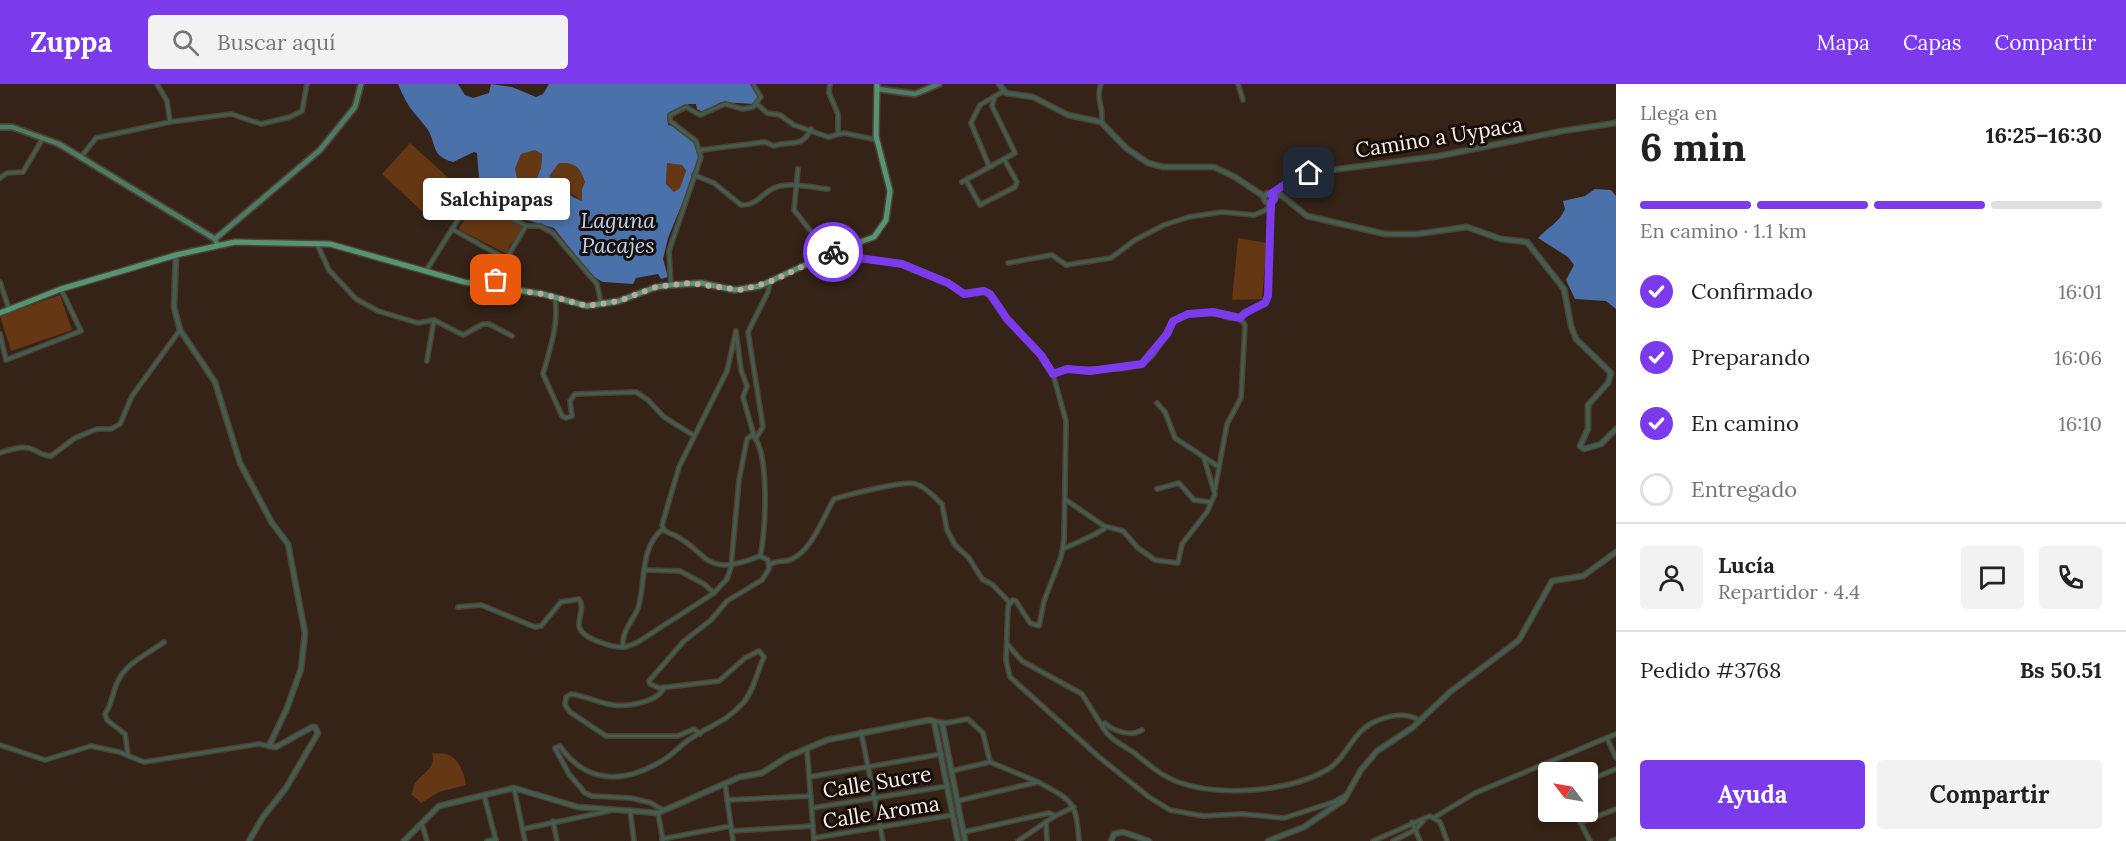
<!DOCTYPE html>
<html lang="es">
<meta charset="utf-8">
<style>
:root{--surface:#fff;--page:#f2f2f2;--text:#222;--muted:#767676;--line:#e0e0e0;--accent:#7c3aed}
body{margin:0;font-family:Lora,serif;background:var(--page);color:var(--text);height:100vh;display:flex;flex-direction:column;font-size:22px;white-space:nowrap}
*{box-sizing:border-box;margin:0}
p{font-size:20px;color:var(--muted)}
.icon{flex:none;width:33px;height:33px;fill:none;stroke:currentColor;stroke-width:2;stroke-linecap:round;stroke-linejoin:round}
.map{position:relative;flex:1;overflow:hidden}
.side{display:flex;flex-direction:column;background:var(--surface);width:510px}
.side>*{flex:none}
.needle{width:39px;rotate:301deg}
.fabs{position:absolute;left:1538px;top:678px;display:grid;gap:12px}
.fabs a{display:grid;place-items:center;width:60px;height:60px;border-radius:6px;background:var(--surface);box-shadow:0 3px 9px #0003;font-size:30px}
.pin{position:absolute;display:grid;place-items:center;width:51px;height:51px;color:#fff;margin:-26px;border-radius:12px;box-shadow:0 3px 9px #0006}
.courier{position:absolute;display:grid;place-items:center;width:60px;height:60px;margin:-30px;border:4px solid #7c3aed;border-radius:50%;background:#fff;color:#222;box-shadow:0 2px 8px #0007}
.bubble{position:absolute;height:42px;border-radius:6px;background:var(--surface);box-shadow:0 3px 9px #0003;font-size:20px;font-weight:700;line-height:42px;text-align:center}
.overview em{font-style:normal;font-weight:700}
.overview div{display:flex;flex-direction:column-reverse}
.overview{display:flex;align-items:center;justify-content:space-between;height:102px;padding:0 24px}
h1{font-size:39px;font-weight:700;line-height:45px}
.bar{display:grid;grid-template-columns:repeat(4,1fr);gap:9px 6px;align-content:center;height:72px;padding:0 24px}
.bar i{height:8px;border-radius:4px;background:var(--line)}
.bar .active{background:var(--accent)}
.bar p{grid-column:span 4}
.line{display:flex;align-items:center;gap:15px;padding:0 24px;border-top:2px solid var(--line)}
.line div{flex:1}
.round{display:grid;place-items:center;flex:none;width:63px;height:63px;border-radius:6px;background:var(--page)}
ol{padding:0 24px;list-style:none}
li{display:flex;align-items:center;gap:18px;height:66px}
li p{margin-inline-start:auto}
li .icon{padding:6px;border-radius:50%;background:var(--accent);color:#fff;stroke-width:4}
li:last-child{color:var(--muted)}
li i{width:33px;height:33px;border:3px solid var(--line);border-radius:50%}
.primary-button{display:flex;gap:12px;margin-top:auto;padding:12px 24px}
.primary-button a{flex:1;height:69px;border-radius:6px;background:var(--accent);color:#fff;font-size:24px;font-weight:700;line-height:69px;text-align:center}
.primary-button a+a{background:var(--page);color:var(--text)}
header{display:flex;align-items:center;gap:36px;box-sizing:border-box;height:84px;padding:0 30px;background:var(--accent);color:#fff}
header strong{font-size:28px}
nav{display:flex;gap:33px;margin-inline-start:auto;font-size:21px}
.search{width:420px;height:54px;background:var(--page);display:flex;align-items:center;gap:15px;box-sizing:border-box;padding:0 21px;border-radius:6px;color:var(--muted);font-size:22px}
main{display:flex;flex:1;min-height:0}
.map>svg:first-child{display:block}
.green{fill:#653713}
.water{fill:#4a71a9;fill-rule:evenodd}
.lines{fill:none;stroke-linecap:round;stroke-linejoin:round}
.minor-casing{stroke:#514035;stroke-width:6}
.tertiary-casing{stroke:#514035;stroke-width:7}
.secondary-casing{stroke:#514035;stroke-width:8}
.primary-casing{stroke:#514035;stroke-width:8}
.minor{stroke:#405f4f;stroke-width:3}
.tertiary{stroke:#405f4f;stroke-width:4}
.secondary{stroke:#4b7d65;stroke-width:4.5}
.primary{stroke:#539575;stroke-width:5}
.done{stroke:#b8aaa0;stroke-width:6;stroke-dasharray:0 10.8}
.route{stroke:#7c3aed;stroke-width:8}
.labels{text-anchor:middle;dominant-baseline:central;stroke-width:6;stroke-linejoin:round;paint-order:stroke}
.street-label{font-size:21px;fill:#fff2ea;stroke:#170e09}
.water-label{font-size:22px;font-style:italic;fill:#bbd2f2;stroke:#170e09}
</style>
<header>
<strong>Zuppa</strong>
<div class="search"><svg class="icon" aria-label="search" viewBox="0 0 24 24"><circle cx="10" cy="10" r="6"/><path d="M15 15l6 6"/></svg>Buscar aquí</div>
<nav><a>Mapa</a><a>Capas</a><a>Compartir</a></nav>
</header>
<main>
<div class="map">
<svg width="1616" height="757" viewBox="0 0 1616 757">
<rect width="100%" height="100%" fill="#352317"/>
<g class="green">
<path d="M 410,59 L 453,98 L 425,130 L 382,90 Z"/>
<path d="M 535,65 L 542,70 L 541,84 L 534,101 L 518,97 L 515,85 L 521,70 Z"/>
<path d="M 559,79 C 575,78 580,83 585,98 L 582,105 L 582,117 L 567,107 L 548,105 L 550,91 Z"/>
<path d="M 667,79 L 682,81 L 686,88 L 680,105 L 674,108 L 666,100 Z"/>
<path d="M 477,116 L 523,144 L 510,161 L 507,170 L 460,146 L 459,144 Z"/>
<path d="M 1238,154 L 1267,159 L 1262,215 L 1232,216 Z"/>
<path d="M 60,211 L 72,246 L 11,267 L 0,232 Z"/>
<path d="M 432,669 C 437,670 442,669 446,670 C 459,673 465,692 466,701 L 439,708 L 421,719 L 411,710 C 413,708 413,704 414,701 C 421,688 437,686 432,669 Z"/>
</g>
<g class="water">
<path d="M 398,0 L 458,0 L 465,11 L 473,14 L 489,9 L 491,0 L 512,3 L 536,13 L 543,10 L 549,0 L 750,0 L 758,11 L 754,20 L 721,18 L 703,28 L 697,25 L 696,20 L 689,20 L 669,29 L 668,41 L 681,44 L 695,59 L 700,76 L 668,154 L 663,175 L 668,193 L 661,195 L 658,190 L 636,194 L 633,200 L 603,198 L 592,192 L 554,144 L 527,136 L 476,105 L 479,94 L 477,69 L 474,68 L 453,78 C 429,71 438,60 426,43 C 412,26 407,22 398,0 ZM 535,66 L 542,70 L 541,84 L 534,101 L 518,97 L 515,85 L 521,70 ZM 559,79 C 575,78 580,83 585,98 L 582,105 L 582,117 L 573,113 L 567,107 L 548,105 L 550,91 ZM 667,79 L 682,81 L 686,87 L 680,104 L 674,108 L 666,100 Z"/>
<path d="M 1595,105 L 1611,106 L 1616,112 L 1616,225 L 1606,217 L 1575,215 L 1566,196 L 1574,181 L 1568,173 L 1538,154 C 1549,142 1558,140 1565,125 L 1563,117 L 1585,112 Z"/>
</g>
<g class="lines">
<g class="minor-casing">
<g id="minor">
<path d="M 830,0 L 829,9 L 838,30 L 838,49"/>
<path d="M 1101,0 C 1095,15 1105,25 1101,38"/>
<path d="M 1238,0 L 1243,16"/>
<path d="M 758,21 L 767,29 L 780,31 L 794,41 L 828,53 L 844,49 L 877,56"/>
<path d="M 170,38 L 231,30 L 261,40 L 290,33 L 302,27 L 307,0"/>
<path d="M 701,66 L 765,58 L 774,62 C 790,56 802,65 811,45"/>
<path d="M 81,73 L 96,54 L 170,38 L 167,17 L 157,0"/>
<path d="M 989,82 L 971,39 L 980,21 L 1004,7"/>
<path d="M 798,85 L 794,126 L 817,155 L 823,172"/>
<path d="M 694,91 L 714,99 L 741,121 C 757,122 762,109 774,104 C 789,97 813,104 828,105"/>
<path d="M 0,94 L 7,89 L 23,88 L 43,54"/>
<path d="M 966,96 L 980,121 L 1015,103 L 1017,98 L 1004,75"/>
<path d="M 962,98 L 1015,69 L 992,22 L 995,12"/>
<path d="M 452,145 L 506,175"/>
<path d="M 317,160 L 329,186 L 356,215 L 378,227 L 418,239 L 434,236 L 463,251 L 483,240 L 489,240 L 512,252"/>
<path d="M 835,168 L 838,171 L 901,180 L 948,199 L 964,210 L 984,207 L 990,210 L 1007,235 L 1041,271 L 1053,290 L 1066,337 L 1064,456 L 1061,473 L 1044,517 L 1039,542 L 1030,539 L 1016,517 L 1013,516 L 1008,522 L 1006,576 L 1010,593 L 1099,673 L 1149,713 L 1170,726 L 1203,732 L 1242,730 L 1284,734 L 1334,718 L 1346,711"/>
<path d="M 1008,179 L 1052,171 L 1066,181 L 1111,174 L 1135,156 L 1164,141 L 1189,133 L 1222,128 L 1254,131 L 1266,126 L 1270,120"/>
<path d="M 426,187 L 472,113 L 526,142 L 540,142 L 553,149 L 597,200 L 601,219"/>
<path d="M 0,198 L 9,225"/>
<path d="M 671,201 L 669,167 L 701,73 L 696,57 L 670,37 L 670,31 L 686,23 L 700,31 L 725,20 L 743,25 L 753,23 L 761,13 L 753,0"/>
<path d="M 495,202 L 506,175 L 526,142"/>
<path d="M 555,214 C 559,241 550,264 543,290 L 562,332 L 566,334 L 572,332 L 570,317 L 575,310 L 636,308 L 648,316 L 664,333 L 693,351"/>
<path d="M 1240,234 L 1267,216 L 1271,119"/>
<path d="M 0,250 L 6,276 L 81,247 L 61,205"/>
<path d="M 427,277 L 434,236"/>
<path d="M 1054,290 C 1080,279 1113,291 1140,280 C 1167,270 1160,231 1194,230 C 1207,230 1214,228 1226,233 C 1234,236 1240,231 1245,241 L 1241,314 L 1227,340 L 1215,405"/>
<path d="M 1157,319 L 1165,328 L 1175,354 L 1219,383"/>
<path d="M 756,354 L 763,343 L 748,248 L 768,208 L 770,198"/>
<path d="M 0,369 C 9,366 20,362 29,364 C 38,367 42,372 51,372 L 75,354 L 97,345 L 111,345 L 120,340 L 132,312 L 180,246"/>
<path d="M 1157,405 L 1179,399 L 1194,416 L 1210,418"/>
<path d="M 1066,416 L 1104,442 L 1123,447 L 1138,464 L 1155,476 L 1178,479 L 1182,460 L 1207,428 L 1215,410 L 1204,374"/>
<path d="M 1063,465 C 1073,460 1101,449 1106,443"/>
<path d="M 769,481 C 777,475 784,479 792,475 C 813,465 823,433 834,415 C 847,411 905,396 916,400 C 926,403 934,413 942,420 L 947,446 L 955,461 L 969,474 L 982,495 L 993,501 L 1010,519"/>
<path d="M 644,486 L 680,487 L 704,500 L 714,509"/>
<path d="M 458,523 L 481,521 L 535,543 L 541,542 L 561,518 L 579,515 C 585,524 578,533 579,542 C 581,555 614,564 625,563 C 629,562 634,560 638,558 L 714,509 L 727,495 L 731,483 L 739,396 L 747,355 L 752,351 C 770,364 766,451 760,472"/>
<path d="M 1007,560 L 1022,577 L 1082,610 L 1102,642"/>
<path d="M 623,563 C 621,548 633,537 638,524 C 646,500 639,463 663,445"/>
<path d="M 664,603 C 659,618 627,623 613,621 C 599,619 586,612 571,610 L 566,613 L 565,621 L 570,628 L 606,652 L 678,652 L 694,645 L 700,650"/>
<path d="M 934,637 L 946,639 L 968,635 L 983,649 L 990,678 L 1038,698"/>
<path d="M 1142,646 C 1131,653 1113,647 1105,639 L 1102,642 C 1108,654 1122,661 1133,668 C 1147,679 1161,692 1178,698 C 1219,713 1287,708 1325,687 C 1346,676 1351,650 1372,639 C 1386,632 1406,627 1420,637"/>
<path d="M 861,648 L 883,757"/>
<path d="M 1607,654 L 1616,674"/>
<path d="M 0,661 L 45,676 L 91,662 L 119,668 L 144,678 L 259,660 L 269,662"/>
<path d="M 807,665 L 814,757"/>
<path d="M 128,671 L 125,650 L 107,636 L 105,630 C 112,620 112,610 117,599 C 125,579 148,570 164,558"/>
<path d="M 951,687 L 990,678"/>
<path d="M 809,693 L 942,670"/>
<path d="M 1587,697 L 1616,685"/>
<path d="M 725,699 L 733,757"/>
<path d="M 514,704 L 525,757"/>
<path d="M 484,711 L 496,757"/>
<path d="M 727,716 L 811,712"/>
<path d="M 957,717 L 1038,698 C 1073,717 1076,717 1079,757"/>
<path d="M 812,724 L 948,702"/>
<path d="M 630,726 L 634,757"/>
<path d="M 663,726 L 651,719 L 631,714 L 592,712 L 585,709 L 569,690 L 555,664 L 560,662 C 587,702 627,699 665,675 C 674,669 681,661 690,655 C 710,641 725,639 743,619 C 754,607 757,587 764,573 L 759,567 L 745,574 L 719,597 L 659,604 L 650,600 L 649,597 L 684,557 L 711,536 L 727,517 L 762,496 L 769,485 L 768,476 L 760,472 C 698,497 711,464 665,447 L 662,441 L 679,383 L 727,287 L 736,247 L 741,286 L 747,302 L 743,313 L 754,352"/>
<path d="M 1575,728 L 1590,757"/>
<path d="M 658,729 L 663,757"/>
<path d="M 1435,733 L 1475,709 L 1616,650"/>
<path d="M 553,737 L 557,757"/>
<path d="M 1046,738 L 1047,757"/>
<path d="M 1412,738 L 1420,757"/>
<path d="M 1580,739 L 1616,725"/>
<path d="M 422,740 L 427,757"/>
<path d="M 523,745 L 609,727"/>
<path d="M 732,747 L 813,742"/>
<path d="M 964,748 L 1049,729 L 1055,732"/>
<path d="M 814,754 L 953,731"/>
<path d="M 662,755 L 731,742"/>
<path d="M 487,757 L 496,755"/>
<path d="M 1018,757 L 1055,732 L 1074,723"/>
<path d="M 1373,757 L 1430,732 L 1440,738 L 1447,757"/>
<path d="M 1393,757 L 1415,746 L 1423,737"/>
<path d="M 1611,757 L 1616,755"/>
</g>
</g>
<g class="tertiary-casing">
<g id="tertiary">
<path d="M 999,0 L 1006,9 L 1033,13 L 1068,31 L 1101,38 L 1126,64 L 1148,79 L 1163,83 L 1214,83 L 1235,93 L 1265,113"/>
<circle cx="1269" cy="114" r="5"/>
<path d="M 1271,110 L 1293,95 L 1309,89 L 1439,72 L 1562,47 L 1616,39"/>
<path d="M 1274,112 L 1281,111 L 1307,132 L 1385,150 L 1417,150 L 1467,143 L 1501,155 L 1527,158 L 1564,205 L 1571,242 L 1576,255 L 1611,289 L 1608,299 L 1588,321 L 1588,345 L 1580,362 L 1584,365 L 1601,360 L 1616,345"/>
<path d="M 176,171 L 174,223 L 180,246 L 215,298 L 240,379 L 272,439 L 288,460 L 305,549 L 301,585 L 287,624 L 269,662 L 276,663 L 312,643 L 315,643 L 318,649 L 286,704 L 263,733 L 249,757"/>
<path d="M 942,639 L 965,757"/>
<path d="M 404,757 L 439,722 L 514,704 L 578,723 L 658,729 L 740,693 L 762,689 L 787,673 L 827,656 L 929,636 L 934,637 L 958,757"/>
<path d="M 1111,757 L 1114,750 L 1123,748 L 1149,757"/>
<path d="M 1268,757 L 1304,743 L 1344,716 L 1361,686 L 1377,667 L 1412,644 L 1450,608 L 1519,556 L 1552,497 L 1583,492 L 1616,468"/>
</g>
</g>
<g class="secondary-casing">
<g id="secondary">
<path d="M 877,5 L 915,10 L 939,0"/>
<path d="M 0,43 L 12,43 L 59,60 L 215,155 L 217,160"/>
<path d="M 215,155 L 320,66 L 355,23 L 361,0"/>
</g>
</g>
<g class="primary-casing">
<path id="primary" d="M 0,229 L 61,205 L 176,171 L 235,158 L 330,160 L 464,198 L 543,210 L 587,222 L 619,217 L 656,203 L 671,201 L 701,199 L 735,206 L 760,202 L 835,167 L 874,153 L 886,136 L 890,107 L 876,52 L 877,0"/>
</g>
<use href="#minor" class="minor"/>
<use href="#tertiary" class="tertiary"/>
<use href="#secondary" class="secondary"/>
<use href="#primary" class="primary"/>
</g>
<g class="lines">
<path class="done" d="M 496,196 L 495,204 L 543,210 L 587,222 L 619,217 L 656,203 L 688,199 L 742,206 L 772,197 L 833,168"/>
<path class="route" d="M 833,168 L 838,171 L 902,180 L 948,199 L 964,210 L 984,207 L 990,210 L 1007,235 L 1041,271 L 1053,290 L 1067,285 L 1090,287 L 1142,280 L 1167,250 L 1173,237 L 1188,230 L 1213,228 L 1240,234 L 1245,229 L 1265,219 L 1268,212 L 1271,119 L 1274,115 L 1271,110 L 1293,95 L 1309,89"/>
</g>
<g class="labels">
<g class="street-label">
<text transform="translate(1439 53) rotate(-9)">Camino a Uypaca</text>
<text transform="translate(877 698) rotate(-9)">Calle Sucre</text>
<text transform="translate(881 728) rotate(-9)">Calle Aroma</text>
</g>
<g class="water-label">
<text x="618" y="136">Laguna<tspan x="618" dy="25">Pacajes</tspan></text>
</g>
</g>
</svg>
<div class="fabs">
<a><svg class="needle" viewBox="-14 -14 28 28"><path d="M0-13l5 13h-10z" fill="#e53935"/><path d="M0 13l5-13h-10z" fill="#767676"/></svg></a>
</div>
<div class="pin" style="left:496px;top:196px;background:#ea580c"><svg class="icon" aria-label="bag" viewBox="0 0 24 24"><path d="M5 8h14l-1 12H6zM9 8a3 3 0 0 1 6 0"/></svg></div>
<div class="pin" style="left:1309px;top:89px;background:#1f2937"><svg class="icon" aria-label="home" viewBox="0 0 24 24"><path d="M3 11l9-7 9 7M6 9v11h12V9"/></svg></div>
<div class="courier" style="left:833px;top:168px"><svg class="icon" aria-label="bike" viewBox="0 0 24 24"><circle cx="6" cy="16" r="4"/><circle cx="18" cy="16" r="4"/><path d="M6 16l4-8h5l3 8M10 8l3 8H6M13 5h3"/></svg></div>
<div class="bubble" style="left:423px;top:94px;width:147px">Salchipapas</div>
</div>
<section class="side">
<div class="overview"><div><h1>6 min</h1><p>Llega en</p></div><em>16:25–16:30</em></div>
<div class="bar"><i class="active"></i><i class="active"></i><i class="active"></i><i></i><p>En camino · 1.1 km</p></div>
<ol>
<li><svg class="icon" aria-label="check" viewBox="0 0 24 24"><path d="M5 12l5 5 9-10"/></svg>Confirmado<p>16:01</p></li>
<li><svg class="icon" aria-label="check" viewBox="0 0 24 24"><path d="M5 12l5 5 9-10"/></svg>Preparando<p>16:06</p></li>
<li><svg class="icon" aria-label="check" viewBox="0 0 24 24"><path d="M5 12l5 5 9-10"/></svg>En camino<p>16:10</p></li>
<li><i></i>Entregado</li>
</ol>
<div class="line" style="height:108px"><a class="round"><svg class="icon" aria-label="person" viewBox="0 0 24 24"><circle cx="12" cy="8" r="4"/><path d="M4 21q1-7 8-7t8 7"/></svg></a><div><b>Lucía</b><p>Repartidor · 4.4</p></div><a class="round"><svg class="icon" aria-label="chat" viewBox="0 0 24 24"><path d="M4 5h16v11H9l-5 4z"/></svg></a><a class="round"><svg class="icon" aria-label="phone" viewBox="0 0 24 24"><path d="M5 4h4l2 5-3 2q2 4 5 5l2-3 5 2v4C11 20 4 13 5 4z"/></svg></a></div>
<div class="line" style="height:78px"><div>Pedido #3768</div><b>Bs 50.51</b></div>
<div class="primary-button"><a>Ayuda</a><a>Compartir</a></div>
</section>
</main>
